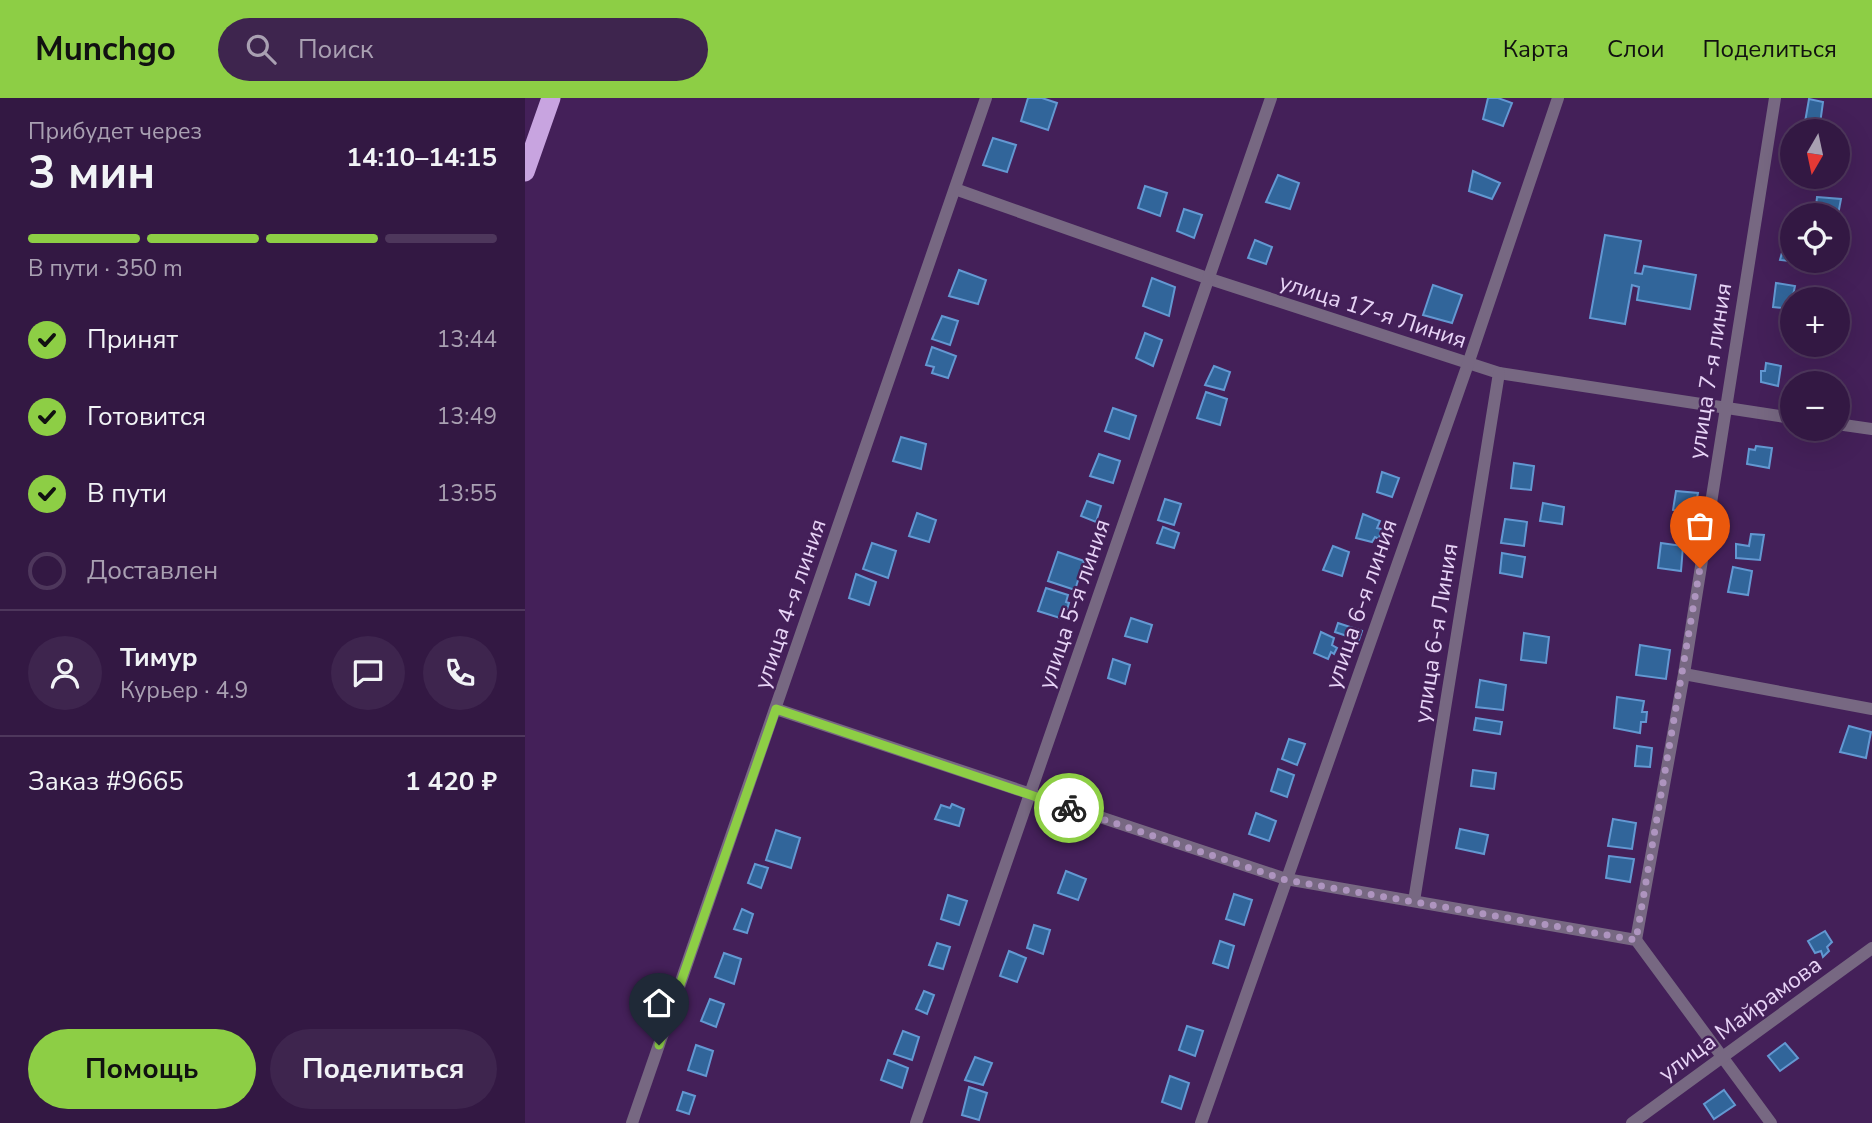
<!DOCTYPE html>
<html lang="ru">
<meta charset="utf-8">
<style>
:root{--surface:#331843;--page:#3e254e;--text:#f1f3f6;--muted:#a9a0b2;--line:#4e375c;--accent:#8dce45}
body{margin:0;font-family:"Nunito Sans",sans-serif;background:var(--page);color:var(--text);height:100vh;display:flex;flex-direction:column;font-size:26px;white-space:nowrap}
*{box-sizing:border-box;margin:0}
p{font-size:23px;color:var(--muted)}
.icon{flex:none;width:38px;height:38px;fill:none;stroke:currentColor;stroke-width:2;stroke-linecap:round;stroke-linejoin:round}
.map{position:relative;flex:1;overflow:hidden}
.sheet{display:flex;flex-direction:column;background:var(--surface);width:525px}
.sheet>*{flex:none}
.needle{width:46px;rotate:189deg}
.buttons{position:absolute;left:1255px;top:21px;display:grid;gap:14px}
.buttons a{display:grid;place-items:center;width:70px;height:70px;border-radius:50%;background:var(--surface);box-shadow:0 7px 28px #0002,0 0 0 2px var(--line);font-size:35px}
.pin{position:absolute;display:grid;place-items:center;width:60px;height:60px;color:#fff;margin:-72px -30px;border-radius:50% 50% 50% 0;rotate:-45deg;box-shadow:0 0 7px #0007}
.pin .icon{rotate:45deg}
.courier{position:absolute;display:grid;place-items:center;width:70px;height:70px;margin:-35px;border:5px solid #8dce45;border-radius:50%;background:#fff;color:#222;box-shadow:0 2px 9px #0007}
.headline em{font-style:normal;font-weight:700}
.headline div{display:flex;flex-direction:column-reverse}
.headline{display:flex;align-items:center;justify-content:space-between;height:119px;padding:0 28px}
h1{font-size:46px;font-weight:700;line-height:52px}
.bar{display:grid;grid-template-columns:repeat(4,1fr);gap:10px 7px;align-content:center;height:84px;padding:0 28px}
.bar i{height:9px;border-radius:5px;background:var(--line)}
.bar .active{background:var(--accent)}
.bar p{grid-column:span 4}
.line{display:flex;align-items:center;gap:18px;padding:0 28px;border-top:2px solid var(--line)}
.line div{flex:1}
.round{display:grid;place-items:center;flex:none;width:74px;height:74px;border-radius:37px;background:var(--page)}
ol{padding:0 28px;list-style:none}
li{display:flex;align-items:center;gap:21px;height:77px}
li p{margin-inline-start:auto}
li .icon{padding:7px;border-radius:50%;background:var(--accent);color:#111;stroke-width:4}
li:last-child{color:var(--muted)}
li i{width:38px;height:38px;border:4px solid var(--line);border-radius:50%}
.button{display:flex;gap:14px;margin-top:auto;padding:14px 28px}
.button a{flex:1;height:80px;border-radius:42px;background:var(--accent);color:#111;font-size:28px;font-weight:700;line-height:80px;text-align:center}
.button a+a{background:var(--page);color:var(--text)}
header{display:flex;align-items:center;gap:42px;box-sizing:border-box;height:98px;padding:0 35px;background:var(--accent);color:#111}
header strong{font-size:33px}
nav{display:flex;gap:38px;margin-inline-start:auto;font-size:24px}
.search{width:490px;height:63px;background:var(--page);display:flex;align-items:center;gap:18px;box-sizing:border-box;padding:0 24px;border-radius:38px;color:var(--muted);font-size:26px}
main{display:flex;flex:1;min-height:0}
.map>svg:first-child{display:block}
.building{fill:#31659a;stroke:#6398d2;stroke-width:2}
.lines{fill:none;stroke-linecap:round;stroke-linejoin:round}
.minor{stroke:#776882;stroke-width:12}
.trunk{stroke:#c8a4e0;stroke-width:19}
.done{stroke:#ae94bf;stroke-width:7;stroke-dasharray:0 12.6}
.route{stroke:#8dce45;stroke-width:9}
.labels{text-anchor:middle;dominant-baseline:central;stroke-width:5;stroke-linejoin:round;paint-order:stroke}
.street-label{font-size:23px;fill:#e7d3f6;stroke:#442059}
</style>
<header>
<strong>Munchgo</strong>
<div class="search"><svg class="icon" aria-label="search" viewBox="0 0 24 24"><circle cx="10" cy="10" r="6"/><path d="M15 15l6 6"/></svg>Поиск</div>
<nav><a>Карта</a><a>Слои</a><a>Поделиться</a></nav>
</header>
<main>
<section class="sheet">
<div class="headline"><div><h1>3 мин</h1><p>Прибудет через</p></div><em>14:10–14:15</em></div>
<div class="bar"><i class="active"></i><i class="active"></i><i class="active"></i><i></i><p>В пути · 350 m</p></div>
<ol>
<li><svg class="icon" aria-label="check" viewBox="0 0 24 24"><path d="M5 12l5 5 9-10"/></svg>Принят<p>13:44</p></li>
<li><svg class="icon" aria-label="check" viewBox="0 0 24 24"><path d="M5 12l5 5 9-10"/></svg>Готовится<p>13:49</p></li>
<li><svg class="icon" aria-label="check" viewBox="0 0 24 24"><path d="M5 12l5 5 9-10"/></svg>В пути<p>13:55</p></li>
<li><i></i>Доставлен</li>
</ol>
<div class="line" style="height:126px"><a class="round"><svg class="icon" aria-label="person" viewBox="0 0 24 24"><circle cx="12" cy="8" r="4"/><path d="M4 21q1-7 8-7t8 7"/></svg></a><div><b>Тимур</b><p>Курьер · 4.9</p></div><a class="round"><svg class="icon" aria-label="chat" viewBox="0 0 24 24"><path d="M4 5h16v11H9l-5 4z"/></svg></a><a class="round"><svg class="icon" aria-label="phone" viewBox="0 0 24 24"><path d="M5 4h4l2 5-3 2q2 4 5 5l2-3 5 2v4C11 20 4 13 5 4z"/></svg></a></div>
<div class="line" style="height:91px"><div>Заказ #9665</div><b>1 420 ₽</b></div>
<div class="button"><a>Помощь</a><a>Поделиться</a></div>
</section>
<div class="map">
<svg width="1347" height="1025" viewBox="0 0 1347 1025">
<rect width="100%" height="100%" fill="#442059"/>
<g class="building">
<path d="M 503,0 L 517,0 L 532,5 L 523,32 L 496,23 Z"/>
<path d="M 963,0 L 973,0 L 987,5 L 978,28 L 958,21 Z"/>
<path d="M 1284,1 L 1298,4 L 1295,26 L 1280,24 Z"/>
<path d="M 468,40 L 491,47 L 482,74 L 458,67 Z"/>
<path d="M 948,73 L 975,85 L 967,101 L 944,93 Z"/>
<path d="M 753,77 L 774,85 L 765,111 L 741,104 Z"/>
<path d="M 620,88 L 642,95 L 635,118 L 613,110 Z"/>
<path d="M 1292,99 L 1316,101 L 1312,122 L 1312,117 L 1283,117 L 1285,108 L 1291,108 Z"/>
<path d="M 659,111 L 677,117 L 669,140 L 652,133 Z"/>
<path d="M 1080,137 L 1116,143 L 1110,175 L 1117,176 L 1119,168 L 1171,177 L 1165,211 L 1112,202 L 1114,189 L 1107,187 L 1100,226 L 1065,220 Z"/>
<path d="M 1261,140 L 1267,141 L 1267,163 L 1274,164 L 1255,162 Z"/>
<path d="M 730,142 L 747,149 L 741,166 L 723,160 Z"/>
<path d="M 434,172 L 461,182 L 453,206 L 424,198 Z"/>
<path d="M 627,180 L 650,189 L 644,218 L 618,208 Z"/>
<path d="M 1251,185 L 1270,188 L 1265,211 L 1248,209 Z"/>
<path d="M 908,187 L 937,197 L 927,225 L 898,217 Z"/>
<path d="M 417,218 L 433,223 L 425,247 L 407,241 Z"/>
<path d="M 620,235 L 637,242 L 628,268 L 611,260 Z"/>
<path d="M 407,249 L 431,258 L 423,280 L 407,275 L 409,269 L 401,267 Z"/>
<path d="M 1241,265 L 1256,268 L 1253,288 L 1236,284 L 1236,273 L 1240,273 Z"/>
<path d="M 689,268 L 705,274 L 699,292 L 680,287 Z"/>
<path d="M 681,294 L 702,301 L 695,327 L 672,320 Z"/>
<path d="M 588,310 L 611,318 L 604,341 L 580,333 Z"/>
<path d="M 376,339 L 401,346 L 396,371 L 368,363 Z"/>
<path d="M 1231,348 L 1247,350 L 1244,370 L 1222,366 L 1224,351 L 1230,352 Z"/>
<path d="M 574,356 L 595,363 L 588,385 L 565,378 Z"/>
<path d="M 989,365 L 1009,368 L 1006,392 L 986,390 Z"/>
<path d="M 857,374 L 874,380 L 867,399 L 852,394 Z"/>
<path d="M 1151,393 L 1173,395 L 1169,416 L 1148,412 Z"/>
<path d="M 640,401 L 656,406 L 649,427 L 633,422 Z"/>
<path d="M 562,403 L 576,408 L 571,424 L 556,418 Z"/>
<path d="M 1018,405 L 1039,409 L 1037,426 L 1015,423 Z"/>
<path d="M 392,415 L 411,422 L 404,444 L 384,438 Z"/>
<path d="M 838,416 L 855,423 L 852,430 L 856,431 L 854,441 L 850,439 L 847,444 L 831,440 Z"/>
<path d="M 980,421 L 1002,424 L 999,448 L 976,445 Z"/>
<path d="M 638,429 L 654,435 L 649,450 L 632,445 Z"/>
<path d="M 1226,436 L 1239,437 L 1235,462 L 1211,460 L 1211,446 L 1224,448 Z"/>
<path d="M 347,445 L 371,453 L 363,480 L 338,471 Z"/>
<path d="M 1136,445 L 1158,448 L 1156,473 L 1133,470 Z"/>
<path d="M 808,448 L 824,454 L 817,478 L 798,472 Z"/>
<path d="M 533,454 L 559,463 L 550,492 L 523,483 Z"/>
<path d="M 977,455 L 1000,459 L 997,479 L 975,475 Z"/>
<path d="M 1208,469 L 1227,473 L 1223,497 L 1203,494 Z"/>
<path d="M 331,476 L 351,484 L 344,507 L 324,500 Z"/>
<path d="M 521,490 L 543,497 L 541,504 L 544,505 L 541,515 L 536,515 L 535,520 L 513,513 Z"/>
<path d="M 606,520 L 627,527 L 622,544 L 600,538 Z"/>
<path d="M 813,525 L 837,533 L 834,542 L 810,534 Z"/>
<path d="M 796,534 L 809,540 L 807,547 L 812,550 L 809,556 L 806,554 L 803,561 L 789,555 Z"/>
<path d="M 999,535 L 1024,539 L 1021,565 L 996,562 Z"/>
<path d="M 1115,547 L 1145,552 L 1141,581 L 1111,577 Z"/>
<path d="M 588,561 L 605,567 L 600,586 L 583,580 Z"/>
<path d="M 955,582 L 981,587 L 978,612 L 951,609 Z"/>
<path d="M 1092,599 L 1119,603 L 1117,614 L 1122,614 L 1121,624 L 1116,624 L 1115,635 L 1089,630 Z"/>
<path d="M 951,620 L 977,624 L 975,636 L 949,632 Z"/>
<path d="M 1324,628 L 1346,634 L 1341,660 L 1315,654 Z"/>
<path d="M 764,641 L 780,646 L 772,667 L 757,661 Z"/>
<path d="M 1112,648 L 1127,650 L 1125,669 L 1110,668 Z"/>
<path d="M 753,671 L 769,677 L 762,699 L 746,693 Z"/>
<path d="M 948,672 L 971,675 L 969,691 L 946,688 Z"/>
<path d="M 427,706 L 439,711 L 434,728 L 410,721 L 416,707 L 425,710 Z"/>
<path d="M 731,715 L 751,723 L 744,743 L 724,736 Z"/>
<path d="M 1088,721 L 1111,725 L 1107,751 L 1083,748 Z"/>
<path d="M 935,731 L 963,737 L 959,756 L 931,750 Z"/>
<path d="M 251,732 L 275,740 L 266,770 L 241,762 Z"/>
<path d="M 1084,758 L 1109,761 L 1105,784 L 1081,780 Z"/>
<path d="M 230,766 L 243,770 L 236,790 L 223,785 Z"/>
<path d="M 541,773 L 561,781 L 553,802 L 533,795 Z"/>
<path d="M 709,796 L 727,802 L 719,827 L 701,821 Z"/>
<path d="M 423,797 L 442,803 L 434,827 L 416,821 Z"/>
<path d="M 217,811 L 228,816 L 222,835 L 209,831 Z"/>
<path d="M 509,827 L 525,832 L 518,856 L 502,850 Z"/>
<path d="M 1300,833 L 1307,844 L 1302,849 L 1304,853 L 1298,859 L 1296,853 L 1290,855 L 1283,843 Z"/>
<path d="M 695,843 L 709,848 L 703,870 L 688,865 Z"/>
<path d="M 412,845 L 425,849 L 418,871 L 404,867 Z"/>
<path d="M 484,853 L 501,860 L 492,884 L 475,878 Z"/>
<path d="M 199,855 L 216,861 L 209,886 L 190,879 Z"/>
<path d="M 399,893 L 409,897 L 402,916 L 391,911 Z"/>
<path d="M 185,901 L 199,906 L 191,929 L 176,923 Z"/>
<path d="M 662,928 L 678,933 L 670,958 L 654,952 Z"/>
<path d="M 378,933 L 394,939 L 387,962 L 369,956 Z"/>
<path d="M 1260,945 L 1273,960 L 1255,973 L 1243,958 Z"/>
<path d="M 171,947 L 188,953 L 181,978 L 163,972 Z"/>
<path d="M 450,959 L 467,965 L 458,987 L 440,982 Z"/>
<path d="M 363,962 L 383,970 L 377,990 L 356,982 Z"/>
<path d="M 645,978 L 664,985 L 656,1011 L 637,1004 Z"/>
<path d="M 444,989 L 462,995 L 454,1022 L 437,1017 Z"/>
<path d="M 1199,992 L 1210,1007 L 1189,1021 L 1179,1006 Z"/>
<path d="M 158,994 L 170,998 L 164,1016 L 152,1012 Z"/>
</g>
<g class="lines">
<g class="minor">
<path d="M 430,91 L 682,180 L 974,275 L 1267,320"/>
<path d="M 1312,326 L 1347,331"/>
<path d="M 1159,576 L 1347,611"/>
<path d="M 251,611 L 761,781 L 1111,842 L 1246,1025"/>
<path d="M 889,803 L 974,275"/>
<path d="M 1111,842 L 1159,576 L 1250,0"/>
<path d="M 107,1025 L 461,0"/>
<path d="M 391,1025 L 746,0"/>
<path d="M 676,1025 L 943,266 L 1033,0"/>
<path d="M 1107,1025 L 1347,850"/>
</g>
<path class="trunk" d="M 0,74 L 26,0"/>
</g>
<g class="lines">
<path class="done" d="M 544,710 L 761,782 L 1111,842 L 1175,470"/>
<path class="route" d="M 134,947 L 251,611 L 544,710"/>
</g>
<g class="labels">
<g class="street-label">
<text transform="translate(848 213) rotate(18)">улица 17-я Линия</text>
<text transform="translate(1185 273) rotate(-81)">улица 7-я линия</text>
<text transform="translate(265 506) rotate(-71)">улица 4-я линия</text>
<text transform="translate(549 506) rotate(-71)">улица 5-я линия</text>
<text transform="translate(836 506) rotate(-71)">улица 6-я линия</text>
<text transform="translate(911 535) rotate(-81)">улица 6-я Линия</text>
<text transform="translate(1215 921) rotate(-36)">улица Майрамова</text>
</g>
</g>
</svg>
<div class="buttons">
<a><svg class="needle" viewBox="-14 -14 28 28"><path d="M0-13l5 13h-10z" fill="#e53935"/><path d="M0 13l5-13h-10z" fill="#a9a0b2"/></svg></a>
<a><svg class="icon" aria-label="locate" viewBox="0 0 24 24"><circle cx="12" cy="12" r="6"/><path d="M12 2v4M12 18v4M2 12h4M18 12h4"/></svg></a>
<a>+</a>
<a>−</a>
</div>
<div class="pin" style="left:1175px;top:470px;background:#ea580c"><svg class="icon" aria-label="bag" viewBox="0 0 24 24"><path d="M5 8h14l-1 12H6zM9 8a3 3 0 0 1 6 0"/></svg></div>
<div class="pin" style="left:134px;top:947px;background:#1f2937"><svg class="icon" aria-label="home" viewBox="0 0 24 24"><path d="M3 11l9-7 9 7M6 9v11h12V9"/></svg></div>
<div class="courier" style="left:544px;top:710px"><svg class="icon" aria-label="bike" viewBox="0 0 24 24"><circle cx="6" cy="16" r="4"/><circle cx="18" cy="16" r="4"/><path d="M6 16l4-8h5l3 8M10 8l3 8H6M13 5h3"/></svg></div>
</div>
</main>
